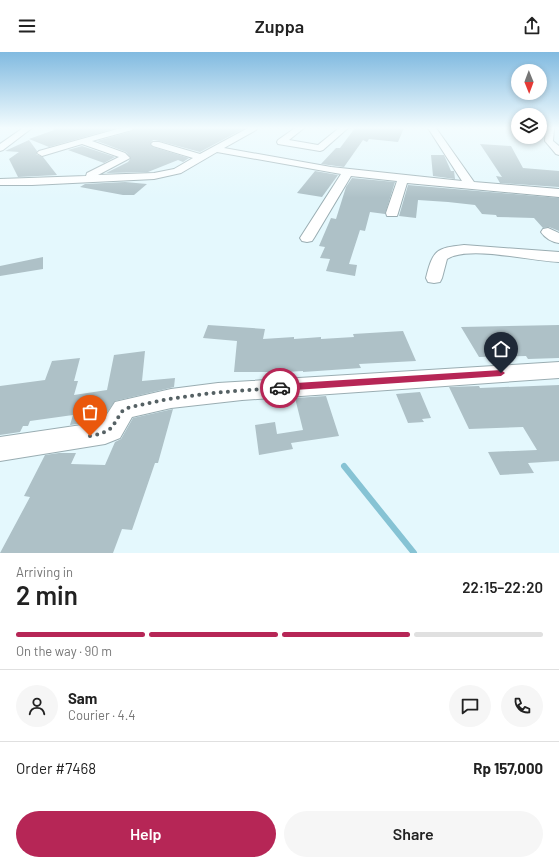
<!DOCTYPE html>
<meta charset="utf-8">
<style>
:root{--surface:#fff;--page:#f6f6f6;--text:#222;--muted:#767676;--line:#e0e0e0;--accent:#b62656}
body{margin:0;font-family:Barlow,sans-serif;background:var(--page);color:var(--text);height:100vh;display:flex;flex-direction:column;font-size:15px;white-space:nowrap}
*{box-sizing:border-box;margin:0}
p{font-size:13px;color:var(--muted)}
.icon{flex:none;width:22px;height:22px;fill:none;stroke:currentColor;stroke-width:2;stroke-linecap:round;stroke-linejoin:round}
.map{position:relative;height:501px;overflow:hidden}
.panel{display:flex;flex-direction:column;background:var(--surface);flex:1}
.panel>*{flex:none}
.needle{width:26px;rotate:179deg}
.buttons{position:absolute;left:511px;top:12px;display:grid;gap:8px}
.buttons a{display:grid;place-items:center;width:36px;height:36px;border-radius:50%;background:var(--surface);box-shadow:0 2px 6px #0003;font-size:20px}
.pin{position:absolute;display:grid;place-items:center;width:34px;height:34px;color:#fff;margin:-41px -17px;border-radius:50% 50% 50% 0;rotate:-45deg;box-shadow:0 0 4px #0007}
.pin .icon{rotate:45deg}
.courier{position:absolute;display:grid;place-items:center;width:40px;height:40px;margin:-20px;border:3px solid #b62656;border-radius:50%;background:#fff;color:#222;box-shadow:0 1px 5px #0007}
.headline em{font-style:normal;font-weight:600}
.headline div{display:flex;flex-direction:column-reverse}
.headline{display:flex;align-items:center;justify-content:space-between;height:68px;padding:0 16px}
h1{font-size:26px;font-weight:600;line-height:30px}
.bar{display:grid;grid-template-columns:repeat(4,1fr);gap:6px 4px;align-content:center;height:48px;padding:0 16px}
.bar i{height:5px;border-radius:3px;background:var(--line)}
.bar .selected{background:var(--accent)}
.bar p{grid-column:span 4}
.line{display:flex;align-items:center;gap:10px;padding:0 16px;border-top:1px solid var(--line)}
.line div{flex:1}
.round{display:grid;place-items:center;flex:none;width:42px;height:42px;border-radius:21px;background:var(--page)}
.button{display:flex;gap:8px;margin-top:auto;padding:8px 16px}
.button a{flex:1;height:46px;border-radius:24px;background:var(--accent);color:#fff;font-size:16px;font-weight:600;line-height:46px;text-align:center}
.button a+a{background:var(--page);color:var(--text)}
header{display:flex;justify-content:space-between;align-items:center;height:52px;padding:0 16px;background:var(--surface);font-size:18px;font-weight:600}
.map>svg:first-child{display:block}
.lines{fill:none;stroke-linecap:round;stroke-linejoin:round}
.stream{stroke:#86c3d4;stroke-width:6}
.building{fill:#aec1c7}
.minor-casing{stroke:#9aadb2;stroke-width:2}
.minor{fill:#fff;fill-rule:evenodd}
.route{fill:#b62656}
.done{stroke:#556164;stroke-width:4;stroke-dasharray:0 7.2}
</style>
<header><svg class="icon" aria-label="menu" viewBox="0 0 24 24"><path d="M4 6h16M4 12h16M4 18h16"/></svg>Zuppa<svg class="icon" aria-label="share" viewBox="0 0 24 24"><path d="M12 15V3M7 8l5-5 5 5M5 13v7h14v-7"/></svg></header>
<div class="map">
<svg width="559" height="501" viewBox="0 0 559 501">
<rect width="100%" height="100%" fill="#e4f8fd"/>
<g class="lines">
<path class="stream" d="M 344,414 L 414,501"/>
</g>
<g class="building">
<path d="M 53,76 L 117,76 L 49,95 L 29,87 L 54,78 Z"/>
<path d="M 134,76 L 245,76 L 200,100 L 159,89 L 153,88 L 150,92 L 153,95 L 189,106 L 183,110 L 178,108 L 148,120 L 106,121 L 128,110 L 131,106 L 126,100 L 97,89 L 132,79 Z"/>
<path d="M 355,76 L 404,76 L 398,90 L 369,87 L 367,90 L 363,88 L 344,115 L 321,112 L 336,96 L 340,96 Z"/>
<path d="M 29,88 L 37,99 L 36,102 L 43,105 L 57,123 L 18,125 L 9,107 L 19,100 L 5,99 Z"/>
<path d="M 480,92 L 511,94 L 523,116 L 559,119 L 559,135 L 500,131 L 496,124 L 502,125 Z"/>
<path d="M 82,94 L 115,105 L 104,111 L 68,98 Z"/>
<path d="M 431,103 L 444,103 L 451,119 L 454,119 L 455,127 L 433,124 Z"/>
<path d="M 315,119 L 338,123 L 322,145 L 297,141 Z"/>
<path d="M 352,126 L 395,130 L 385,162 L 370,160 L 365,179 L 360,178 L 349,212 L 357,213 L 355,224 L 326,219 L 330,207 L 320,206 L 325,195 L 319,194 L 331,166 L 336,167 L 346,135 Z"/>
<path d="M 125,130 L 147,132 L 134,143 L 123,143 L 80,135 L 85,132 Z"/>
<path d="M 408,133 L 559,146 L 559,179 L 549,175 L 543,176 L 534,166 L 497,165 L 496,163 L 482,162 L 475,153 L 448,150 L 418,148 L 416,166 L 399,164 Z"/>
<path d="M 43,205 L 43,217 L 0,224 L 0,214 Z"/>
<path d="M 208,273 L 265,277 L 263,287 L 294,285 L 294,287 L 321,285 L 321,287 L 354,285 L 353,282 L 403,279 L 416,309 L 359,312 L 361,316 L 303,320 L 303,319 L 269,321 L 269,320 L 234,320 L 237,289 L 203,286 Z"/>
<path d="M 559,273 L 559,306 L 528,307 L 526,304 L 479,305 L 461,275 Z"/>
<path d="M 145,299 L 142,329 L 175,326 L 174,335 L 115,349 L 101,369 L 70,373 L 73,363 L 30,369 L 28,374 L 23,374 L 20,380 L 0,383 L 0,334 L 45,328 L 52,309 L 80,306 L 74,329 L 78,329 L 74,343 L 107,338 L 114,303 Z"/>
<path d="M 559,333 L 559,409 L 528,411 L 534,421 L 500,423 L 488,400 L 537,398 L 523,375 L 469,377 L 449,335 L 479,334 L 480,336 Z"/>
<path d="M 420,340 L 431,366 L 422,367 L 424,370 L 408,371 L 396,342 Z"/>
<path d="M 326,344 L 339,384 L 291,391 L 293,397 L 259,403 L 255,373 L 275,370 L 277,382 L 303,378 L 295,346 Z"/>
<path d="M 173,357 L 158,411 L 155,411 L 132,478 L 122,477 L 113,501 L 0,501 L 30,445 L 24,444 L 45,403 L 59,401 L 76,401 L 71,412 L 105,413 L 115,390 L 121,387 L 133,366 Z"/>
</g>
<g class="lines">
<g class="minor-casing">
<g id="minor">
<path d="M 23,76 L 32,76 L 3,98 L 0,99 L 0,92 Z"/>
<path d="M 121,76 L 133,76 L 132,78 L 92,89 L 125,101 L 130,106 L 98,123 L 154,121 L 174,117 L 193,106 L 153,94 L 151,92 L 153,90 L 159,90 L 200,102 L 248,76 L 257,76 L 256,78 L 224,96 L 331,115 L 462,129 L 428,76 L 436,76 L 474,130 L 559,137 L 559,145 L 407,131 L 398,161 L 397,164 L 387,164 L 386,161 L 397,129 L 351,124 L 314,186 L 312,189 L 307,190 L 302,189 L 300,186 L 341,122 L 217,100 L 181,121 L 154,127 L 32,133 L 0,133 L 0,127 L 86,124 L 87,121 L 119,105 L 82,92 L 42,104 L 37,101 L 39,99 Z"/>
<path d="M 295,76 L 304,76 L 289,88 L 318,93 L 339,76 L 348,76 L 323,98 L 320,99 L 278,92 L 277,90 L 278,88 Z"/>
<path d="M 546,76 L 554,76 L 553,89 L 559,94 L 559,103 L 556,102 L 545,89 Z"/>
<path d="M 548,176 L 559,181 L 559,191 C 552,190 545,186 541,180 L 543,177 Z"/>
<path d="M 464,193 L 559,200 L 559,210 C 531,209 469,193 447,207 L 442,226 L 440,230 L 434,231 L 428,230 L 426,226 C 433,198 436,196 464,193 Z"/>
<path d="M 559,310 L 559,326 L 242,348 L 171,356 L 132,365 L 120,386 L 105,392 L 0,409 L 0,385 L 102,370 L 115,350 L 171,337 L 218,331 Z"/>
</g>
</g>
<use href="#minor" class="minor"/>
</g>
<linearGradient id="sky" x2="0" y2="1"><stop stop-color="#81bae0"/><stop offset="0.52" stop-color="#f3fcfe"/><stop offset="1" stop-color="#f3fcfe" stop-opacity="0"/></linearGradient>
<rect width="559" height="146" fill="url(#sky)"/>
<path class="route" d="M 501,318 L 505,321 L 501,324 L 280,339 L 276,336 L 280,332 Z"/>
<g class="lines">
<path class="done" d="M 90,384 C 116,379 110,375 124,357 C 176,343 228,339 280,336"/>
</g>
</svg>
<div class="buttons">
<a><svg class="needle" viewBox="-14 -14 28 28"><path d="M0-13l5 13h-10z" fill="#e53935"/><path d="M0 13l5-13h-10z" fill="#767676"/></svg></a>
<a><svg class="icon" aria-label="layers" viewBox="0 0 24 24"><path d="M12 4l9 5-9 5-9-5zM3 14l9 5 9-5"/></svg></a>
</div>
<div class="pin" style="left:90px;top:384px;background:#ea580c"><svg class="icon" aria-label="bag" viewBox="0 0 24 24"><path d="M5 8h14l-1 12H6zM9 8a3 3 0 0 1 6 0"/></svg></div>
<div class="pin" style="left:501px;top:321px;background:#1f2937"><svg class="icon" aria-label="home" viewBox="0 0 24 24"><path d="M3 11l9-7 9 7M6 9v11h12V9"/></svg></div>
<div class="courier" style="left:280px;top:336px"><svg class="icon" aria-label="car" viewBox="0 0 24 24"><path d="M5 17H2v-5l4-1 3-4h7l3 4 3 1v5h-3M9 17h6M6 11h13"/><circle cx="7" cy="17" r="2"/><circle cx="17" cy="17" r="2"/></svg></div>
</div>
<section class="panel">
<div class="headline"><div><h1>2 min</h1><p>Arriving in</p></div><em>22:15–22:20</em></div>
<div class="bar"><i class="selected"></i><i class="selected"></i><i class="selected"></i><i></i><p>On the way · 90 m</p></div>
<div class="line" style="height:72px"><a class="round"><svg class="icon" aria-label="person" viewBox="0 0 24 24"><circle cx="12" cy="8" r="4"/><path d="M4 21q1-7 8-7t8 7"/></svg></a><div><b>Sam</b><p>Courier · 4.4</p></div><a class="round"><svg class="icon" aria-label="chat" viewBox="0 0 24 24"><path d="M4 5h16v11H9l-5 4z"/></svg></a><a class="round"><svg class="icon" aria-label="phone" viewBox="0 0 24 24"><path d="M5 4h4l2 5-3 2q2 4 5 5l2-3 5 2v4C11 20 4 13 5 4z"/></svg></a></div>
<div class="line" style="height:52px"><div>Order #7468</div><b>Rp 157,000</b></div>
<div class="button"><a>Help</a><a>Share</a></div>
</section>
